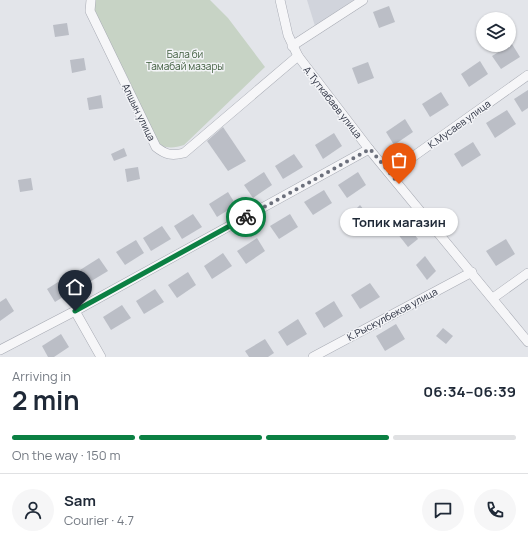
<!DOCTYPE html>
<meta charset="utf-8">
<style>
:root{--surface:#fff;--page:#f6f6f7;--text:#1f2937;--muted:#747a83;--line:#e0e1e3;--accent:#0b8043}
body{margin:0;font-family:Manrope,sans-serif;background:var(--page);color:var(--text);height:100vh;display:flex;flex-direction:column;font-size:15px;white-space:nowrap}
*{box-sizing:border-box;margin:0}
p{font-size:13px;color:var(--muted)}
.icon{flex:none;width:22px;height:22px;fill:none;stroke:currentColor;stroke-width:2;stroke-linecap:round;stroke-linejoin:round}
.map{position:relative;height:357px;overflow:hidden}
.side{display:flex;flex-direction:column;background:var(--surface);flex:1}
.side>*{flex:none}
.controls{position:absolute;left:476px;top:12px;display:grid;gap:8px}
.controls a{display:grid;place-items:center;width:40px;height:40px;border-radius:50%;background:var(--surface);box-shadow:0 1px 3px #0004;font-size:20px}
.pin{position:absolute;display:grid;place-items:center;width:34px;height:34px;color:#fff;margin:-41px -17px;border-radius:50% 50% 50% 0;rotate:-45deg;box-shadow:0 0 4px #0007}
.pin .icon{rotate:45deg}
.courier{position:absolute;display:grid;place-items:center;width:40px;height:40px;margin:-20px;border:3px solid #0b8043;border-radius:50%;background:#fff;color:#222;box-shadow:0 1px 5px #0007}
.bubble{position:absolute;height:28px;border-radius:14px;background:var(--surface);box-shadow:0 1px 3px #0004;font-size:13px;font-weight:700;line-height:28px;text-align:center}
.summary em{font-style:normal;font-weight:700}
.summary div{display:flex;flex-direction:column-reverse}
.summary{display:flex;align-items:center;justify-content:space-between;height:68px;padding:0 12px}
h1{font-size:26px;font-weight:700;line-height:30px}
.bar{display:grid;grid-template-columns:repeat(4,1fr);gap:6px 4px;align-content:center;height:48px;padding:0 12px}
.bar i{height:5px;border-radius:3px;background:var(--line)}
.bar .current{background:var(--accent)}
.bar p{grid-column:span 4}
.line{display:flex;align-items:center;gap:10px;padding:0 12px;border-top:1px solid var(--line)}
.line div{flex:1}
.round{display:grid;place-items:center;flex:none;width:42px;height:42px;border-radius:21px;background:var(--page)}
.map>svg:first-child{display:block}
.built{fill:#d1d4dc}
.green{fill:#c7d3c5}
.building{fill:#bbbec6}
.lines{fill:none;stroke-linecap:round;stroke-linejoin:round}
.minor-casing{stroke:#a8abb4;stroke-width:10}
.minor{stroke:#f6f6f8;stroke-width:9}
.done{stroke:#6c707c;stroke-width:4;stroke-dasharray:0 7.2}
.route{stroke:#0b8043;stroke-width:5}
.labels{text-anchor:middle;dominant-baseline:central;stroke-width:3;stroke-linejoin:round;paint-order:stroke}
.park-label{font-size:10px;fill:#3d5b3b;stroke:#f3f4f7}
.street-label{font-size:10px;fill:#2c3141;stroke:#f3f4f7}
</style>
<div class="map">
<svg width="528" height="357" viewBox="0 0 528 357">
<rect width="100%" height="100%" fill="#e3e5ea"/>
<path class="built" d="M 307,0 L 354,0 L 315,26 Z"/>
<path class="green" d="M 96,0 L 210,0 L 228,18 L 265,67 L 184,145 C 174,148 168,149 158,144 L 125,72 L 103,37 L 90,9 Z"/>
<g class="building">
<path d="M 389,6 L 395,22 L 379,28 L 373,12 Z"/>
<path d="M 67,23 L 69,35 L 55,37 L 53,25 Z"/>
<path d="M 512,44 L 520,57 L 501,69 L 492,56 Z"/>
<path d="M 84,58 L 86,70 L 72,73 L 70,60 Z"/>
<path d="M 480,61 L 488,74 L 469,87 L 461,74 Z"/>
<path d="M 368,62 L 374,78 L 358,84 L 352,68 Z"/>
<path d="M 528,90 L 528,108 L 522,112 L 514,99 Z"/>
<path d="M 441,92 L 449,105 L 430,117 L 422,104 Z"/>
<path d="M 101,95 L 103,108 L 89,110 L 87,98 Z"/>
<path d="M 507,110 L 516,124 L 495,138 L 486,123 Z"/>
<path d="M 405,119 L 413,132 L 394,145 L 386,132 Z"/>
<path d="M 223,127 L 246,161 L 228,171 L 207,141 Z"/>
<path d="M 334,133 L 342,146 L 323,159 L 315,145 Z"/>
<path d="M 473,142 L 481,155 L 462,167 L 454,154 Z"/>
<path d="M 124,148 L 127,156 L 114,161 L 111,154 Z"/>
<path d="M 294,154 L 303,167 L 283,179 L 275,166 Z"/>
<path d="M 138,167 L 140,179 L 127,182 L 125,169 Z"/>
<path d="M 264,172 L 272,185 L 253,198 L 244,185 Z"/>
<path d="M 358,172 L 366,185 L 347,198 L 338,185 Z"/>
<path d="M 31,178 L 33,190 L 20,192 L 18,180 Z"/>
<path d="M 324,190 L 332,203 L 313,215 L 304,202 Z"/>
<path d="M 228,192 L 236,205 L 217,217 L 209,204 Z"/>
<path d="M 360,205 L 372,220 L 362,229 L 351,214 Z"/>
<path d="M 193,214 L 202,227 L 182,239 L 174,226 Z"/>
<path d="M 290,214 L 298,227 L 279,239 L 270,226 Z"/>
<path d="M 406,224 L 418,239 L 408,247 L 397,233 Z"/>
<path d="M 162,226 L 171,239 L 151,251 L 143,238 Z"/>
<path d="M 257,238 L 265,251 L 246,264 L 237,251 Z"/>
<path d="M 506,239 L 515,254 L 496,266 L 486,251 Z"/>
<path d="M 136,240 L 144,253 L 125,265 L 116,252 Z"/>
<path d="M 223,253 L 232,266 L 212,279 L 204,266 Z"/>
<path d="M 425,256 L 436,271 L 427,280 L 416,265 Z"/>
<path d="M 99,258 L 108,271 L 88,283 L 80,270 Z"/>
<path d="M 188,272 L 196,285 L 177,298 L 168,285 Z"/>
<path d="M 66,277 L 74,290 L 55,302 L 47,289 Z"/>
<path d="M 370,283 L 380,297 L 360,309 L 351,295 Z"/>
<path d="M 155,289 L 164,302 L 144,314 L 136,301 Z"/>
<path d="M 6,298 L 14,311 L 0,321 L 0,302 Z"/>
<path d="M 334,301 L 343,316 L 324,328 L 315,313 Z"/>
<path d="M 122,305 L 131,318 L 111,330 L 103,317 Z"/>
<path d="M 298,319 L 307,334 L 287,346 L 278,332 Z"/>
<path d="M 396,324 L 405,339 L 385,351 L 376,336 Z"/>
<path d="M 443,328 L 453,336 L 446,344 L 436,336 Z"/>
<path d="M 61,334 L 69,347 L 54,357 L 48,357 L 42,346 Z"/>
<path d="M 265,339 L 274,353 L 268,357 L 249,357 L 245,351 Z"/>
</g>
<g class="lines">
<g class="minor-casing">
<g id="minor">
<path d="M 91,0 L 90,11 L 156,147 C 166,155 172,156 184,153 L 298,56"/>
<path d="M 280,0 L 288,35 L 298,56 L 369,149 L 528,342"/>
<path d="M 292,46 L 363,0"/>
<path d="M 390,173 L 528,75"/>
<path d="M 493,298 L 528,273"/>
<path d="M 75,311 L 101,357"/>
<path d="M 0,350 L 75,311 L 369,149"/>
<path d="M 313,357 L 472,272"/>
</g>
</g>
<use href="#minor" class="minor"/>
</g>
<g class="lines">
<path class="done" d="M 246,217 L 370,149 L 399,184"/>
<path class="route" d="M 75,311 L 246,217"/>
</g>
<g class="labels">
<g class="park-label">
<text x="185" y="54">Бала би<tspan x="185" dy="12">Тамабай мазары</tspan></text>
</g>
<g class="street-label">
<text transform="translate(333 102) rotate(52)">А.Туткабаев улица</text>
<text transform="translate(139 112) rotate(64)">Алшын улица</text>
<text transform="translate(459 124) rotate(-36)">К.Мусаев улица</text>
<text transform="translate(392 314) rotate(-28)">К.Рыскулбеков улица</text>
</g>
</g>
</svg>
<div class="controls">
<a><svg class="icon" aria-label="layers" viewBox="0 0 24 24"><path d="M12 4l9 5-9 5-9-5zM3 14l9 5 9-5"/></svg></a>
</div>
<div class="pin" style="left:399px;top:184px;background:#ea580c"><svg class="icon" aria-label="bag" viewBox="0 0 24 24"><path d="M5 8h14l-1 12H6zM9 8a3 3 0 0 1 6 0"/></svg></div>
<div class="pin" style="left:75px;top:311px;background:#1f2937"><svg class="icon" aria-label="home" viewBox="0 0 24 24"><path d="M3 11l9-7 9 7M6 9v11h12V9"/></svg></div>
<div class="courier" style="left:246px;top:217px"><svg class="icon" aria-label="bike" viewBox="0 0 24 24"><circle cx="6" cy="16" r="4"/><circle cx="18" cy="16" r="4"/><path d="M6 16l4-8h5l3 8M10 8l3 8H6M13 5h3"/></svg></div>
<div class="bubble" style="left:340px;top:208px;width:118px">Топик магазин</div>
</div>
<section class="side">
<div class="summary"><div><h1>2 min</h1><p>Arriving in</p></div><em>06:34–06:39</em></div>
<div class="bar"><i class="current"></i><i class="current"></i><i class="current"></i><i></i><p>On the way · 150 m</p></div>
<div class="line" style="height:72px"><a class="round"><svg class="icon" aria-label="person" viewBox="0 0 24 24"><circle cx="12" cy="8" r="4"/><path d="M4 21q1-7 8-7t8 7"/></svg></a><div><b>Sam</b><p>Courier · 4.7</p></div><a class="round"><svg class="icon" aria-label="chat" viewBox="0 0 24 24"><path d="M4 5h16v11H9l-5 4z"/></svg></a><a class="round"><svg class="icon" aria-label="phone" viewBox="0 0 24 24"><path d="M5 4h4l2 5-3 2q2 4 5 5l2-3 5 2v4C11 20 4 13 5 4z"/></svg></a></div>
</section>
